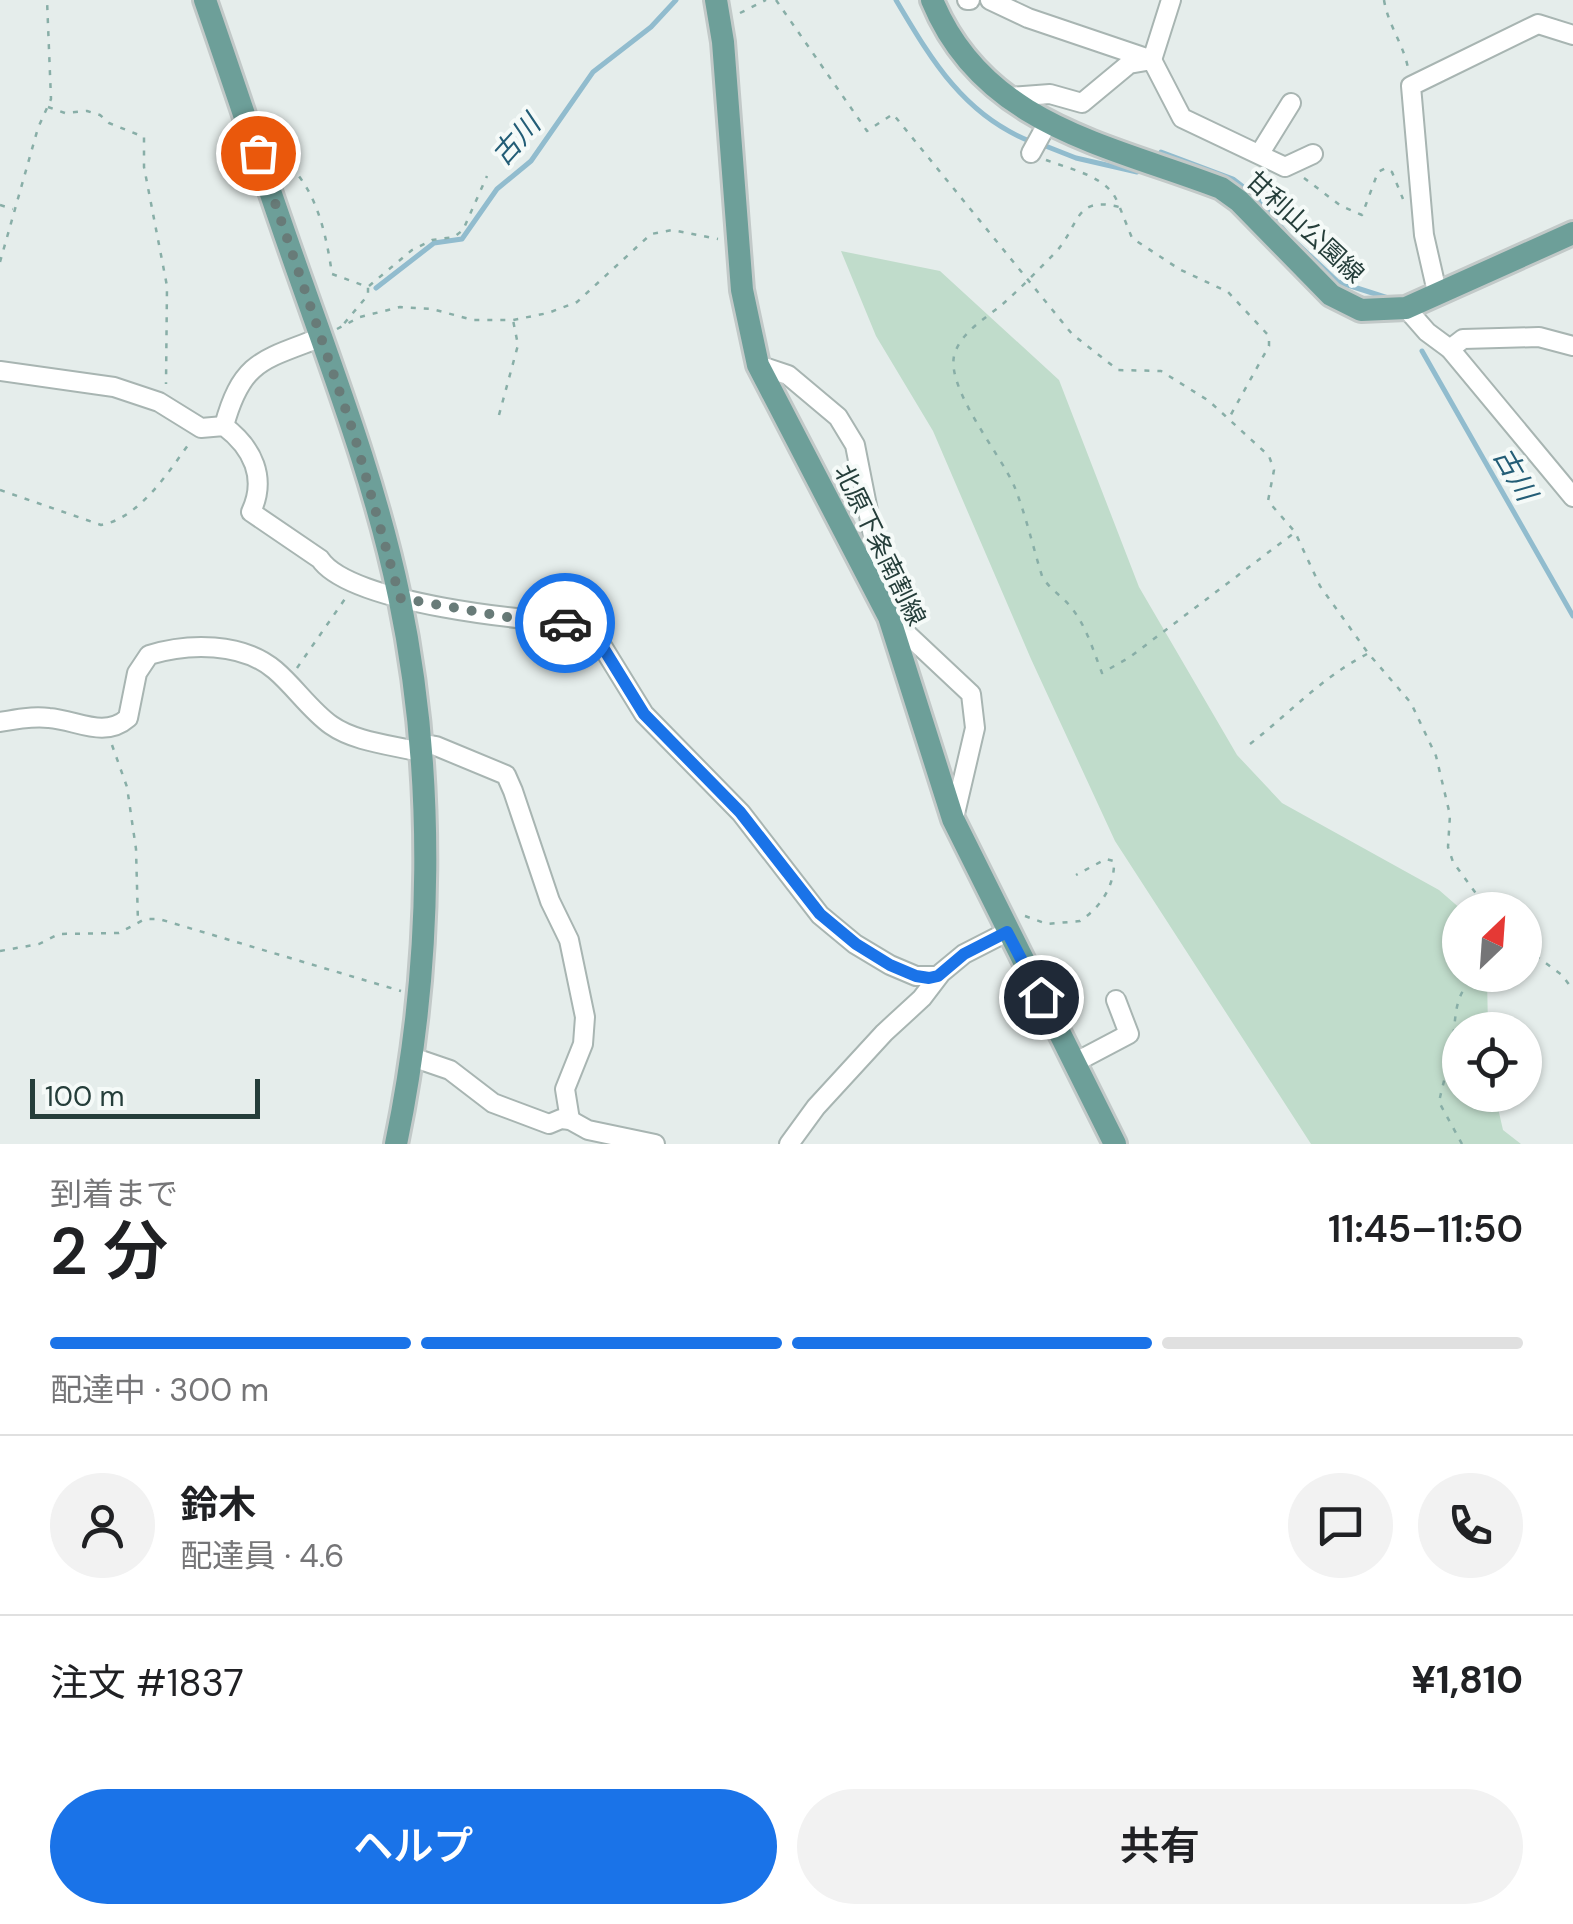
<!DOCTYPE html>
<html lang="ja">
<meta charset="utf-8">
<style>
:root{--surface:#fff;--page:#f2f2f2;--text:#202124;--muted:#757577;--line:#e0e0e0;--accent:#1a73e8}
body{margin:0;font-family:"DM Sans","Noto Sans JP",sans-serif;background:var(--page);color:var(--text);height:100vh;display:flex;flex-direction:column;font-size:38px;white-space:nowrap}
*{box-sizing:border-box;margin:0}
p{font-size:32px;color:var(--muted)}
.icon{flex:none;width:55px;height:55px;fill:none;stroke:currentColor;stroke-width:2;stroke-linecap:round;stroke-linejoin:round}
.map{position:relative;height:1144px;overflow:hidden}
.details{display:flex;flex-direction:column;background:var(--surface);flex:1}
.details>*{flex:none}
.needle{width:65px;rotate:25deg}
.tools{position:absolute;left:1442px;top:892px;display:grid;gap:20px}
.tools a{display:grid;place-items:center;width:100px;height:100px;border-radius:50%;background:var(--surface);box-shadow:0 2px 8px #0004;font-size:50px}
.scale{position:absolute;left:30px;bottom:25px;width:230px;box-sizing:border-box;padding-left:10px;border:5px solid #253e3a;border-top:0;font-size:28px;line-height:35px;white-space:nowrap;color:#253e3a;-webkit-text-stroke:8px #f5faf8;paint-order:stroke}
.pin{position:absolute;display:grid;place-items:center;width:85px;height:85px;color:#fff;margin:-42px;border:5px solid #fff;border-radius:50%;box-shadow:0 2px 10px #0007}
.courier{position:absolute;display:grid;place-items:center;width:100px;height:100px;margin:-50px;border:8px solid #1a73e8;border-radius:50%;background:#fff;color:#222;box-shadow:0 2px 12px #0007}
.headline em{font-style:normal;font-weight:600}
.headline div{display:flex;flex-direction:column-reverse}
.headline{display:flex;align-items:center;justify-content:space-between;height:170px;padding:0 50px}
h1{font-size:65px;font-weight:600;line-height:75px}
.bar{display:grid;grid-template-columns:repeat(4,1fr);gap:15px 10px;align-content:center;height:120px;padding:0 50px}
.bar i{height:12px;border-radius:8px;background:var(--line)}
.bar .on{background:var(--accent)}
.bar p{grid-column:span 4}
.line{display:flex;align-items:center;gap:25px;padding:0 50px;border-top:2px solid var(--line)}
.line div{flex:1}
.round{display:grid;place-items:center;flex:none;width:105px;height:105px;border-radius:52px;background:var(--page)}
.primary-button{display:flex;gap:20px;margin-top:auto;padding:20px 50px}
.primary-button a{flex:1;height:115px;border-radius:60px;background:var(--accent);color:#fff;font-size:40px;font-weight:600;line-height:115px;text-align:center}
.primary-button a+a{background:var(--page);color:var(--text)}
.map>svg:first-child{display:block}
.green{fill:#c0dccb}
.lines{fill:none;stroke-linecap:round;stroke-linejoin:round}
.stream{stroke:#91bcce;stroke-width:5}
.minor-casing{stroke:#a8b5b2;stroke-width:22}
.major-casing{stroke:#c2c9c8;stroke-width:28}
.path{stroke:#88aea7;stroke-width:2.5;stroke-dasharray:5 8;stroke-linecap:butt}
.minor{stroke:#fff;stroke-width:18}
.major{stroke:#6d9f99;stroke-width:22}
.done{stroke:#687b78;stroke-width:10;stroke-dasharray:0 18}
.route{stroke:#1a73e8;stroke-width:12}
.labels{text-anchor:middle;dominant-baseline:central;stroke-width:8;stroke-linejoin:round;paint-order:stroke}
.street-label{font-size:25px;fill:#253e3a;stroke:#f5faf8}
.water-label{font-size:28px;font-style:italic;fill:#235d76;stroke:#f5faf8}
</style>
<div class="map">
<svg width="1573" height="1144" viewBox="0 0 1573 1144">
<rect width="100%" height="100%" fill="#e5edeb"/>
<path class="green" d="M 841,251 L 940,271 L 1059,380 L 1139,587 L 1237,755 L 1282,803 L 1439,890 L 1462,910 L 1460,975 L 1487,975 L 1488,1030 L 1460,1030 L 1460,1095 L 1495,1095 L 1503,1130 L 1521,1144 L 1311,1144 L 1115,841 L 1031,659 L 933,431 L 876,336 Z"/>
<g class="lines">
<g class="stream">
<path d="M 896,0 C 931,59 964,116 1032,142"/>
<path d="M 1043,145 L 1076,158 L 1137,172"/>
<path d="M 1161,152 L 1233,179 L 1255,196 L 1289,236 L 1338,282 L 1388,298"/>
<path d="M 376,288 L 434,243 L 462,239 L 497,189 L 531,161 L 593,72 L 651,27 L 676,0"/>
<path d="M 1422,351 L 1573,616"/>
</g>
<g class="minor-casing">
<g id="minor">
<path d="M 967,0 L 970,0"/>
<path d="M 990,0 L 1028,18 L 1152,60 L 1171,0"/>
<path d="M 1009,97 L 1050,94 L 1082,103 L 1129,64 L 1152,60 L 1182,118 L 1285,167 L 1313,154"/>
<path d="M 1031,153 L 1047,124"/>
<path d="M 1260,153 L 1291,103"/>
<path d="M 1437,292 L 1424,235 L 1411,86 L 1538,24 L 1573,35"/>
<path d="M 1406,308 L 1427,332 L 1450,349 L 1573,497"/>
<path d="M 1450,349 L 1463,339 L 1539,337 L 1573,346"/>
<path d="M 758,365 L 788,375 L 838,417 L 855,445 L 889,617 L 971,694 L 975,728 L 954,818"/>
<path d="M 0,371 L 114,387 L 159,402 L 201,428 L 224,426 C 253,448 267,478 251,512 L 320,559 C 350,604 531,622 585,623 L 591,628 L 644,714 L 741,813 L 820,915 L 855,944 L 890,965 L 916,976 L 938,976"/>
<path d="M 224,426 C 242,360 263,360 322,337"/>
<path d="M 0,722 C 16,719 33,716 49,718 C 77,720 104,739 128,718 L 137,673 L 149,655 C 188,643 242,642 275,670 C 295,687 310,710 331,725 C 355,742 392,745 420,752"/>
<path d="M 419,743 L 436,746 L 506,775 L 513,791 L 550,901 L 569,940 L 585,1017 L 583,1044 L 565,1089 L 570,1120"/>
<path d="M 412,1057 L 450,1070 L 493,1103 L 549,1124 L 561,1119 L 570,1120 L 588,1130 L 655,1144"/>
<path d="M 1074,1063 L 1129,1034 L 1116,1000"/>
<path d="M 789,1144 L 816,1107 L 884,1033 L 922,998 L 941,973 L 964,954 L 1007,932"/>
</g>
</g>
<g class="major-casing">
<g id="major">
<path d="M 205,0 C 238,95 269,191 303,286 C 339,388 377,490 399,596 C 436,774 433,966 396,1144"/>
<path d="M 716,0 L 723,42 L 742,290 L 758,365 L 889,617 L 953,819 L 1115,1144"/>
<path d="M 932,0 C 983,125 1109,145 1221,188 L 1239,201 L 1331,295 L 1361,310 L 1406,308 L 1573,233"/>
</g>
</g>
<g class="path">
<path d="M 776,0 L 867,131 L 893,114 L 1072,334 L 1118,370 L 1161,371 L 1209,401 L 1269,456 L 1274,470 L 1268,501 L 1295,532 L 1320,586 L 1368,653 L 1411,703 L 1436,756 L 1450,815 L 1448,847 L 1453,862 L 1488,910"/>
<path d="M 1384,0 C 1388,25 1403,43 1408,68"/>
<path d="M 740,13 L 766,0"/>
<path d="M 48,107 L 65,113 L 87,111 L 100,115 L 109,123 L 144,137 L 144,167 L 167,286 L 166,384"/>
<path d="M 281,158 C 316,185 326,233 332,274 L 368,287 L 368,295 L 342,326"/>
<path d="M 1046,160 C 1072,170 1112,177 1119,207 C 1073,195 1080,227 1054,254 C 1038,270 1022,287 1005,302 C 988,317 965,329 956,350 C 940,383 1002,455 1015,488 C 1026,516 1033,547 1042,576 C 1049,589 1061,595 1070,606 C 1086,625 1093,650 1102,673 L 1130,657 L 1294,533"/>
<path d="M 1304,178 L 1341,206 L 1362,215 L 1378,172 L 1386,168 L 1392,172 L 1403,199"/>
<path d="M 0,205 L 13,209"/>
<path d="M 1120,208 L 1132,238 L 1179,269 L 1228,292 L 1269,336 L 1269,346 L 1229,418"/>
<path d="M 0,262 L 38,128 L 51,99 L 47,0"/>
<path d="M 369,286 L 412,250 L 432,240 L 454,237 L 463,230 L 487,176"/>
<path d="M 337,329 L 360,317 L 400,307 L 432,309 L 473,320 L 513,320 L 548,313 L 577,302 L 651,234 L 672,230 L 718,239"/>
<path d="M 499,415 L 518,345 L 513,320"/>
<path d="M 0,490 L 101,525 C 140,518 169,471 191,441"/>
<path d="M 297,668 L 347,596"/>
<path d="M 1250,744 C 1291,712 1321,678 1367,654"/>
<path d="M 112,745 L 127,787 L 136,849 L 138,923"/>
<path d="M 1025,916 L 1047,924 L 1080,921 C 1100,908 1115,886 1114,861 L 1106,859 L 1076,875"/>
<path d="M 1525,948 L 1562,975 L 1573,990"/>
<path d="M 0,951 L 39,944 L 59,934 L 119,933 L 145,919 L 159,919 L 401,991"/>
<path d="M 1462,1144 L 1439,1102 C 1443,1083 1449,1064 1452,1045 C 1457,1016 1452,1000 1474,975"/>
</g>
<use href="#minor" class="minor"/>
<use href="#major" class="major"/>
</g>
<g class="lines">
<path class="done" d="M 258,153 L 354,434 L 400,598 L 535,622 L 565,623"/>
<path class="route" d="M 565,623 L 584,623 L 591,628 L 644,714 L 740,812 L 820,914 L 856,944 L 890,965 L 916,976 L 929,978 L 938,976 L 964,954 L 1007,932 L 1041,997"/>
</g>
<g class="labels">
<g class="street-label">
<text transform="translate(1305 227) rotate(43)">甘利山公園線</text>
<text transform="translate(880 545) rotate(64)">北原下条南割線</text>
</g>
<g class="water-label">
<text transform="translate(516 140) rotate(-48)">古川</text>
<text transform="translate(1515 474) rotate(60)">古川</text>
</g>
</g>
</svg>
<div class="tools">
<a><svg class="needle" viewBox="-14 -14 28 28"><path d="M0-13l5 13h-10z" fill="#e53935"/><path d="M0 13l5-13h-10z" fill="#757577"/></svg></a>
<a><svg class="icon" aria-label="locate" viewBox="0 0 24 24"><circle cx="12" cy="12" r="6"/><path d="M12 2v4M12 18v4M2 12h4M18 12h4"/></svg></a>
</div>
<div class="scale">100 m</div>
<div class="pin" style="left:258px;top:153px;background:#ea580c"><svg class="icon" aria-label="bag" viewBox="0 0 24 24"><path d="M5 8h14l-1 12H6zM9 8a3 3 0 0 1 6 0"/></svg></div>
<div class="pin" style="left:1041px;top:997px;background:#1f2937"><svg class="icon" aria-label="home" viewBox="0 0 24 24"><path d="M3 11l9-7 9 7M6 9v11h12V9"/></svg></div>
<div class="courier" style="left:565px;top:623px"><svg class="icon" aria-label="car" viewBox="0 0 24 24"><path d="M5 17H2v-5l4-1 3-4h7l3 4 3 1v5h-3M9 17h6M6 11h13"/><circle cx="7" cy="17" r="2"/><circle cx="17" cy="17" r="2"/></svg></div>
</div>
<section class="details">
<div class="headline"><div><h1>2 分</h1><p>到着まで</p></div><em>11:45–11:50</em></div>
<div class="bar"><i class="on"></i><i class="on"></i><i class="on"></i><i></i><p>配達中 · 300 m</p></div>
<div class="line" style="height:180px"><a class="round"><svg class="icon" aria-label="person" viewBox="0 0 24 24"><circle cx="12" cy="8" r="4"/><path d="M4 21q1-7 8-7t8 7"/></svg></a><div><b>鈴木</b><p>配達員 · 4.6</p></div><a class="round"><svg class="icon" aria-label="chat" viewBox="0 0 24 24"><path d="M4 5h16v11H9l-5 4z"/></svg></a><a class="round"><svg class="icon" aria-label="phone" viewBox="0 0 24 24"><path d="M5 4h4l2 5-3 2q2 4 5 5l2-3 5 2v4C11 20 4 13 5 4z"/></svg></a></div>
<div class="line" style="height:130px"><div>注文 #1837</div><b>¥1,810</b></div>
<div class="primary-button"><a>ヘルプ</a><a>共有</a></div>
</section>
